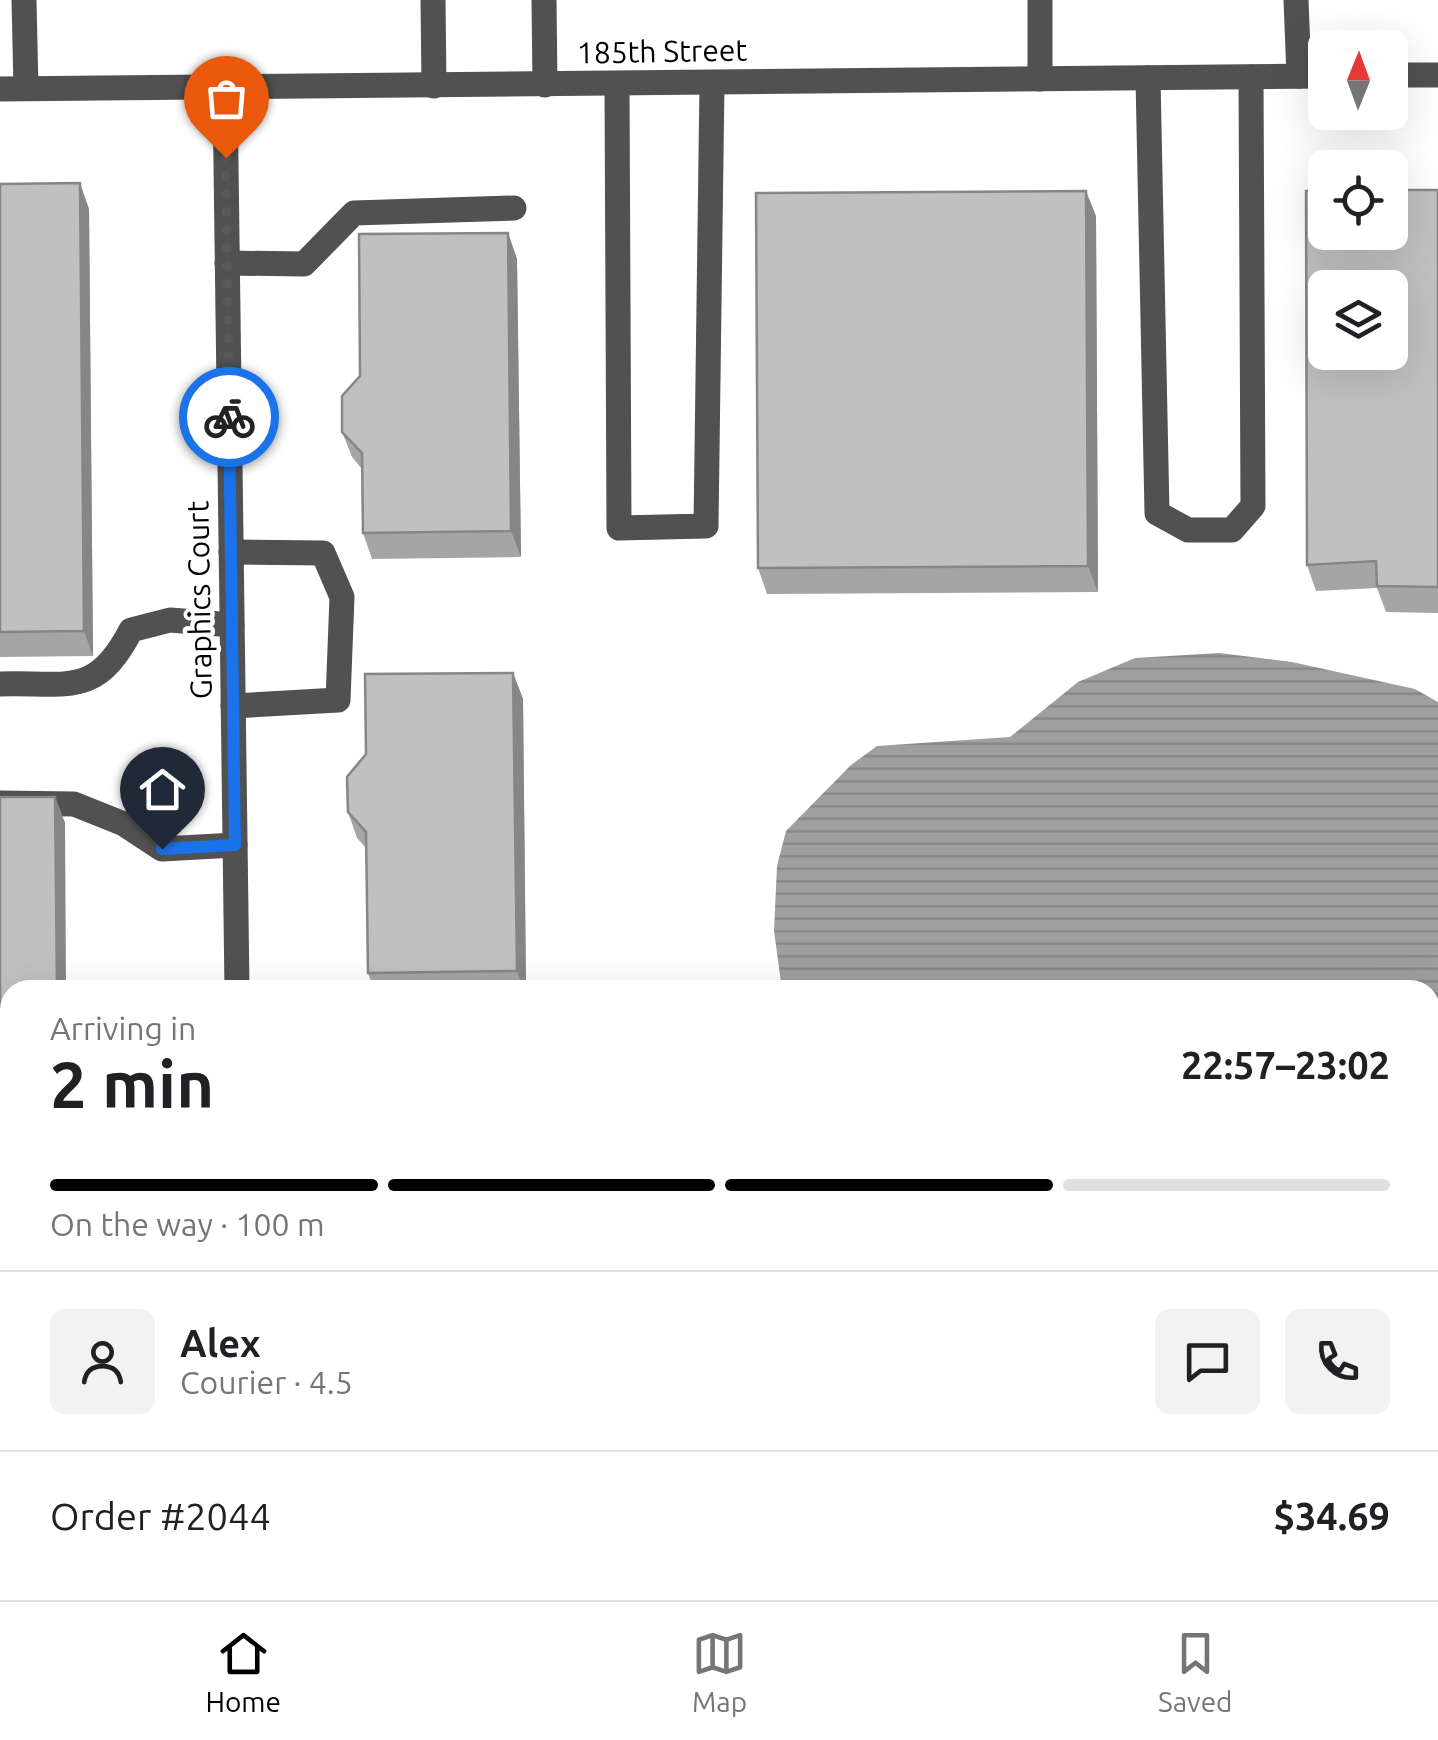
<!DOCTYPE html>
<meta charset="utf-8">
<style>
:root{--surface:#fff;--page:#f2f2f2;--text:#202124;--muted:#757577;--line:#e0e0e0;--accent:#000}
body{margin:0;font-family:Ubuntu,sans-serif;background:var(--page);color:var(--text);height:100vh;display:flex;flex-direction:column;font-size:38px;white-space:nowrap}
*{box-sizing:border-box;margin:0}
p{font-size:32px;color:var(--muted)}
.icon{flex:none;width:55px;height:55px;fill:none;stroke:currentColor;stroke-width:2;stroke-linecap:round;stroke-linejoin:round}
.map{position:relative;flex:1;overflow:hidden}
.sheet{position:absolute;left:0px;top:980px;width:1440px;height:620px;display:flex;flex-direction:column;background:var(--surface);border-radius:30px 30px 0 0;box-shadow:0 10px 40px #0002}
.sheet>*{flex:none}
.needle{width:65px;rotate:1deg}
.buttons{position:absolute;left:1308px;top:30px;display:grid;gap:20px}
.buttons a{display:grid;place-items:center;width:100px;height:100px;border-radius:15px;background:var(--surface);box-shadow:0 10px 40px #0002;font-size:50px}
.pin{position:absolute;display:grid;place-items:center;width:85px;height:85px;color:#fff;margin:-102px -42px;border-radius:50% 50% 50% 0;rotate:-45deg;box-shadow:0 0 10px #0007}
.pin .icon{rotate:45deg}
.courier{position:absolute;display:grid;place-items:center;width:100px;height:100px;margin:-50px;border:8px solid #1a73e8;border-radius:50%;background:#fff;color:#222;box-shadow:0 2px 12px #0007}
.summary em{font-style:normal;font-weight:700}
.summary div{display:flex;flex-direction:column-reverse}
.summary{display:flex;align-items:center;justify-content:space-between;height:170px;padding:0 50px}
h1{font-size:65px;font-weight:700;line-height:75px}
.bar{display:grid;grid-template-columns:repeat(4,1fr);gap:15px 10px;align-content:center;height:120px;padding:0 50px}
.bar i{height:12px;border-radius:8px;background:var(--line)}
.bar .selected{background:var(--accent)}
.bar p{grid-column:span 4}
.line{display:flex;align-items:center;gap:25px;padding:0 50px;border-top:2px solid var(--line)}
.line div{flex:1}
.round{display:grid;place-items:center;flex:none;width:105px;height:105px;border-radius:15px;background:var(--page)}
.tabs{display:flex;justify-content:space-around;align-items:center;height:140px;border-top:2px solid var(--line);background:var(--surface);font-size:28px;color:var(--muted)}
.tabs a{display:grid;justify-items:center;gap:5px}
.tabs .selected{color:var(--accent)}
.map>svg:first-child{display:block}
.water{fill:url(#water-rules)}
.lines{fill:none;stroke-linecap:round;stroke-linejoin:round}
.minor{stroke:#515151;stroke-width:25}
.wall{fill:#a5a5a5}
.shaded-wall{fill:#868686}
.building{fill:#c0c0c0;stroke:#868686;stroke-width:2.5;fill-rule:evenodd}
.done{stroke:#595959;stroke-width:10;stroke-dasharray:0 18}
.route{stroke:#1a73e8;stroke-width:12}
.labels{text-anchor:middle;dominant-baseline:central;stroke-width:9;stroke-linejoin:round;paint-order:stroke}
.street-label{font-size:30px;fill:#000;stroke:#fff}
</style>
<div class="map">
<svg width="1438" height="1600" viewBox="0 0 1438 1600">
<defs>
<pattern id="water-rules" width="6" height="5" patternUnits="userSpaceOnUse" patternTransform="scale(2.5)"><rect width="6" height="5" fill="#9f9f9f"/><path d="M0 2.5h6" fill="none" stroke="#878787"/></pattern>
</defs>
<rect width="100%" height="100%" fill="#fff"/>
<path class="water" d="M 1219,653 L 1292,662 L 1415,689 L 1438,702 L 1438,1156 L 1430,1164 L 1430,990 L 782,990 L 774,931 L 777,866 L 786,831 L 851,765 L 877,746 L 1010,737 L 1078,682 L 1135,658 Z"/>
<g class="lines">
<g class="minor">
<path d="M 24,0 L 26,88"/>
<path d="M 433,0 L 434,86"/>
<path d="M 544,0 L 545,85"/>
<path d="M 1296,0 L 1299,76"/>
<path d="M 1390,75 L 1438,75"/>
<path d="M 1148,78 L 1157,513 L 1188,530 L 1232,530 L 1253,506 L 1251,77"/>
<path d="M 1040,79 L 1040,0"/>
<path d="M 617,84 L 619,528 L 706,526 L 712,83"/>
<path d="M 225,88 L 237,990"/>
<path d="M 0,89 L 1325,76"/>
<path d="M 227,263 L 304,264 L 354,213 L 514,208"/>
<path d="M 231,552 L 323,553 L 342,597 L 338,700 L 233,706"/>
<path d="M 0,684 C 68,682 96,698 131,630 L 170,620 L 232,625"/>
<path d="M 0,803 L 74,804 L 124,824 L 162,849 L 235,845"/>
<path d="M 0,1266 L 10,1266"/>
<path d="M 0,1453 L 10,1453"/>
<path d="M 0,1532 L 10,1532"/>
<path d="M 1430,1562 L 1438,1562"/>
<path d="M 242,1590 L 242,1600"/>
<path d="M 181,1600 L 181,1590"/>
<path d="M 305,1600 L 306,1590"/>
<path d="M 957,1600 L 971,1590"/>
</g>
</g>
<g class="wall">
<path d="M 0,184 L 89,209 L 93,656 L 0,657 Z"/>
<path d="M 1438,190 L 1438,613 L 1386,612 L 1377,588 L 1316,591 L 1307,565 Z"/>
<path d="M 1096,216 L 1098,592 L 767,594 L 758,568 Z"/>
<path d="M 508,233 L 517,259 L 521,557 L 372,559 L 363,533 L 362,469 L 352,457 L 342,432 Z"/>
<path d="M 513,673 L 523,699 L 526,990 L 374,990 L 368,973 L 366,848 L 357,838 L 348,812 Z"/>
<path d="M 0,797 L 55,797 L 65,823 L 10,990 L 10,1240 L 0,1240 Z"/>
</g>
<g class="shaded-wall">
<path d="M 80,183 L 89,209 L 93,656 L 84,631 Z"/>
<path d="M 1086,191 L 1096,216 L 1098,592 L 1088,566 Z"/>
<path d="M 508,233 L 517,259 L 521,557 L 511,531 Z"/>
<path d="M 513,673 L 523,699 L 526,990 L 524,990 L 517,971 Z"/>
<path d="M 55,797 L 65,823 L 66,990 L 57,990 Z"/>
<rect x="119" y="1590" width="9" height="10"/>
<rect x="524" y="1590" width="10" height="10"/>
<path d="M 865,1590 L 868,1590 L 872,1600 L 864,1600 Z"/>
</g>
<g class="building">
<path d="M 80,183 L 84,631 L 0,632 L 0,184 Z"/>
<path d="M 1390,190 L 1438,190 L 1438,587 L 1377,586 L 1376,561 L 1307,565 L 1306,191 L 1325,191 L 1325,232 L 1390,232 ZM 1325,288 L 1390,288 L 1390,352 L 1325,352 Z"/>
<path d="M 1086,191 L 1088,566 L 758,568 L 756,193 Z"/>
<path d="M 508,233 L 511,531 L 363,533 L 362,453 L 342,432 L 342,396 L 360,376 L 359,234 Z"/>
<path d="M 513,673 L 517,971 L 368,973 L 366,832 L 348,812 L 347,777 L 366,754 L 365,674 Z"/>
<path d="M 0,797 L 55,797 L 57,990 L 10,990 L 10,1214 L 0,1214 Z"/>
<path d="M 0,1554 L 10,1554 L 10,1590 L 119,1590 L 119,1600 L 0,1600 Z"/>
<path d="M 347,1590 L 524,1590 L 524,1600 L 348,1600 Z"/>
<path d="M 770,1590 L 865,1590 L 864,1600 L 769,1600 Z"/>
</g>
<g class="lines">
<path class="done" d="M 226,158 L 229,417"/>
<path class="route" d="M 162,849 L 235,845 L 229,417"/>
</g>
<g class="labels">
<g class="street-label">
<text transform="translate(662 51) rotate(-1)">185th Street</text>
<text transform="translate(199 600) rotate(-91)">Graphics Court</text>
</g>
</g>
</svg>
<div class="buttons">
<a><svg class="needle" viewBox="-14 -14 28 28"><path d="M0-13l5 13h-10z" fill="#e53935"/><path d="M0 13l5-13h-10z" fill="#757577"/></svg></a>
<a><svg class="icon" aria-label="locate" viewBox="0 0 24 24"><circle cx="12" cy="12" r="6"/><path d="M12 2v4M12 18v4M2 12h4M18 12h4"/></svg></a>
<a><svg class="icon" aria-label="layers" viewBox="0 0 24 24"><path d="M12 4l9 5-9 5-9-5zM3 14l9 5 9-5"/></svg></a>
</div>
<div class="pin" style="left:226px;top:158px;background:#ea580c"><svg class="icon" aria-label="bag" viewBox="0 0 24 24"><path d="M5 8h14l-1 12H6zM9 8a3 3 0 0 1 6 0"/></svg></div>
<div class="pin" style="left:162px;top:849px;background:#1f2937"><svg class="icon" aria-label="home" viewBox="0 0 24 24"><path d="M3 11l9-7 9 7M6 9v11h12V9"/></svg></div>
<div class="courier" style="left:229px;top:417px"><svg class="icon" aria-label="bike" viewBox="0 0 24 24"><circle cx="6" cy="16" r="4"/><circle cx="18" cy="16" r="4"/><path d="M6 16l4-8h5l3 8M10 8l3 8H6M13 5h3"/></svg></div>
<section class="sheet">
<div class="summary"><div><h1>2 min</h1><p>Arriving in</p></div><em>22:57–23:02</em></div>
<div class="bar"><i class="selected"></i><i class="selected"></i><i class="selected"></i><i></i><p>On the way · 100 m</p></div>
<div class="line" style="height:180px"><a class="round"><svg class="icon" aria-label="person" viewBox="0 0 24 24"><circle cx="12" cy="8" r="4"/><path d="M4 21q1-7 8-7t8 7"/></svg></a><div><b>Alex</b><p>Courier · 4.5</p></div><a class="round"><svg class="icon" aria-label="chat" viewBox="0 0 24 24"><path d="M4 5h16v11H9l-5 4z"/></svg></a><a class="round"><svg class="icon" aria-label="phone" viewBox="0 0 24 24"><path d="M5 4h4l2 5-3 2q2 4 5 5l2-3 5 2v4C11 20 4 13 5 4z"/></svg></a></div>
<div class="line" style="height:130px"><div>Order #2044</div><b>$34.69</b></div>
</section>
</div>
<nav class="tabs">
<a class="selected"><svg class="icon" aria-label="home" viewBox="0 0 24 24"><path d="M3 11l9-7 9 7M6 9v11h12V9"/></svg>Home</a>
<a><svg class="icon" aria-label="map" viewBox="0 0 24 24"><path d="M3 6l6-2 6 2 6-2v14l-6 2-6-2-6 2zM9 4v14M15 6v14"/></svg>Map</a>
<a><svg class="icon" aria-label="saved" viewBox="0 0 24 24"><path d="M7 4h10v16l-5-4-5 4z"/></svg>Saved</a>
</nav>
